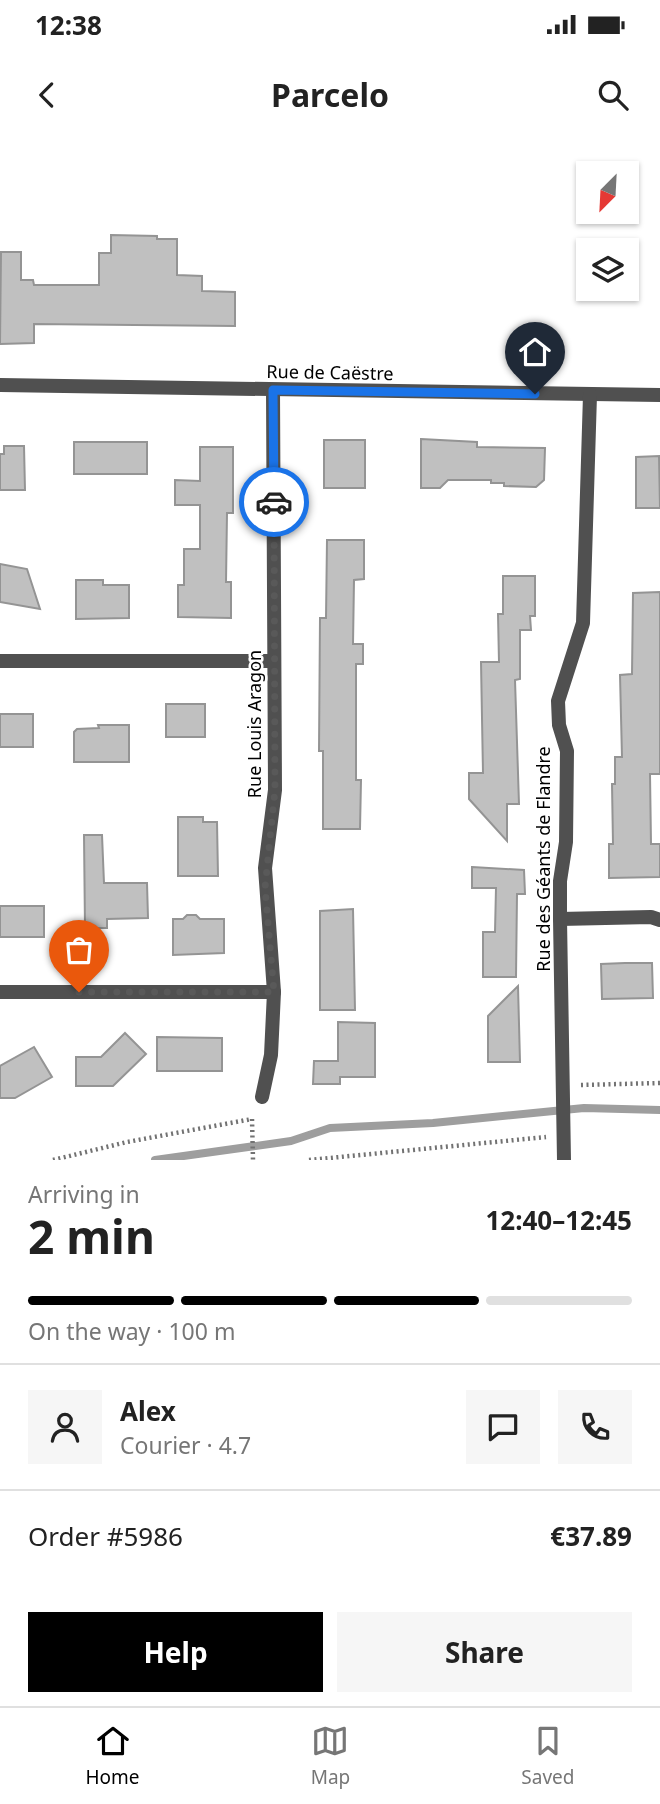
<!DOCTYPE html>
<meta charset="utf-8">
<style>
:root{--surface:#fff;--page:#f6f6f6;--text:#222;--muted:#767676;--line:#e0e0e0;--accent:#000}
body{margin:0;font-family:"Noto Sans",sans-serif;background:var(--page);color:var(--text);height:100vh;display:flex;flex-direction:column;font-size:26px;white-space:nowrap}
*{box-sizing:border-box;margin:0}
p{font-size:23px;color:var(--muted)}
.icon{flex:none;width:38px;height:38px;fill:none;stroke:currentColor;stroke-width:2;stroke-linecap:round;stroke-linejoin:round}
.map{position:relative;height:1020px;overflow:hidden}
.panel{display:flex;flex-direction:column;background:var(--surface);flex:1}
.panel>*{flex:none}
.needle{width:46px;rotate:204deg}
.tools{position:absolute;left:576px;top:21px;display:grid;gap:14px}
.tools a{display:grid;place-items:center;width:63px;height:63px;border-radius:0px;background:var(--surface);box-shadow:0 2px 5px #0004;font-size:35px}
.pin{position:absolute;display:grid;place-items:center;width:60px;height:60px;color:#fff;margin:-72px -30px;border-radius:50% 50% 50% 0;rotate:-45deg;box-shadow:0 0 7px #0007}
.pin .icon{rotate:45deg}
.courier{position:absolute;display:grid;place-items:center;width:70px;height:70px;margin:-35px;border:5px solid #1a73e8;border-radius:50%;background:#fff;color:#222;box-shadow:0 2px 9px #0007}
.summary em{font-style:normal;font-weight:700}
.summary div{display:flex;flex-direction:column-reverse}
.summary{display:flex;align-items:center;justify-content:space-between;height:119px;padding:0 28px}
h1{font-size:46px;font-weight:700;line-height:52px}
.bar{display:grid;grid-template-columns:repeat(4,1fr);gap:10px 7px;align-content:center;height:84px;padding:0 28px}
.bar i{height:9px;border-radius:5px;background:var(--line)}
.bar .active{background:var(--accent)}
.bar p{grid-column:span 4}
.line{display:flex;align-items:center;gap:18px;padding:0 28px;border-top:2px solid var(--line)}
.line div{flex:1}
.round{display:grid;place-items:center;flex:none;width:74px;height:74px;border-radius:0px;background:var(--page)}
.action{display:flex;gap:14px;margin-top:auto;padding:14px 28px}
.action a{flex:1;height:80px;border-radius:0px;background:var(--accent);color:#fff;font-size:28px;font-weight:700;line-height:80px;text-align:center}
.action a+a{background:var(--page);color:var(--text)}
.status{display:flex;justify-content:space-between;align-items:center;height:49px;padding:0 35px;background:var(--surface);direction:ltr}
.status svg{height:19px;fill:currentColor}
header{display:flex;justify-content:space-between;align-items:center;height:91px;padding:0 28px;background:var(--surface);font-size:32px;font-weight:700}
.menu{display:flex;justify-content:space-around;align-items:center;height:98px;border-top:2px solid var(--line);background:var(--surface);font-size:19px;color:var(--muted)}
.menu a{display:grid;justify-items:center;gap:4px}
.menu .active{color:var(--accent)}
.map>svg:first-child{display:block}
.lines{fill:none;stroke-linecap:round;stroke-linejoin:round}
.stream{stroke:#9e9e9e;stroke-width:8}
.building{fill:#c0c0c0;stroke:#949494;stroke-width:2}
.path{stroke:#727272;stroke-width:4.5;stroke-dasharray:2 3.5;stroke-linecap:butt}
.street{stroke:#505050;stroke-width:14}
.done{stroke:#595959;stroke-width:7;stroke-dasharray:0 12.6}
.route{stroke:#1a73e8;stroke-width:9}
.labels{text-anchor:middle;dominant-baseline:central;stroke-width:5;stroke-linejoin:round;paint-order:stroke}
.street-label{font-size:18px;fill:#000;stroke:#fff}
</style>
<div class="status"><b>12:38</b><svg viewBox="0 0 49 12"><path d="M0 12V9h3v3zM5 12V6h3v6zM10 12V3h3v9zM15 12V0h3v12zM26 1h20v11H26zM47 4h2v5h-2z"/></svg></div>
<header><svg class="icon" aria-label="back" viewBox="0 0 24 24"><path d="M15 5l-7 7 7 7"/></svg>Parcelo<svg class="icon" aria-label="search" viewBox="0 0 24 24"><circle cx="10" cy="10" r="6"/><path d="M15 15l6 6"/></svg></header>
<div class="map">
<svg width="660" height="1020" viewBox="0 0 660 1020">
<rect width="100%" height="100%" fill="#fff"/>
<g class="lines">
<path class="stream" d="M 155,1020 L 291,1001 L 330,988 L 433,983 L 584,968 L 660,970"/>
</g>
<g class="building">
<path d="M 111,95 L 157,96 L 157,99 L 177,99 L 177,135 L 202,136 L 202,151 L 235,152 L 235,186 L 34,184 L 34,203 L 0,204 L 1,112 L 21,112 L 21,140 L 33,140 L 34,145 L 99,145 L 99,113 L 111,113 Z"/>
<path d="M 421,299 L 477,302 L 477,307 L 545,308 L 544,340 L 536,347 L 504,346 L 504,343 L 491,343 L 491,340 L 448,340 L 440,348 L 421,348 Z"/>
<rect x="324" y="300" width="41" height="48"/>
<rect x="74" y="302" width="73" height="32"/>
<path d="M 4,306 L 24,306 L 25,350 L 0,350 L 0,314 L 4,314 Z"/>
<path d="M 200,307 L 233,307 L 233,373 L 227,373 L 226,442 L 231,442 L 231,478 L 178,477 L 178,445 L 184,445 L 184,409 L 200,409 L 200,365 L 175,365 L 175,340 L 200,341 Z"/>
<path d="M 659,316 L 660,368 L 636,368 L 636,317 Z"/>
<path d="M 327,400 L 364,400 L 364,439 L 354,440 L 353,504 L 363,504 L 363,524 L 356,524 L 356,640 L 361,640 L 360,689 L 323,689 L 323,611 L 319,611 L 320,478 L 326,478 Z"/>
<path d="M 0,424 L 27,429 L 40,469 L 0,462 Z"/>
<path d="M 503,436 L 535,436 L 535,476 L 530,476 L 531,490 L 520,490 L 520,539 L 515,540 L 519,664 L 507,664 L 507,701 L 469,659 L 469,633 L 483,633 L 481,522 L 499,522 L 498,474 L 503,474 Z"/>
<path d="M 76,440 L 103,440 L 103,445 L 129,445 L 129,478 L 76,479 Z"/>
<path d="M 660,452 L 660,634 L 650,634 L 651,704 L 660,704 L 660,737 L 609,738 L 609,704 L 613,704 L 612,644 L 615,644 L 615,617 L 622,617 L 620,535 L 632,534 L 633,453 Z"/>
<rect x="166" y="564" width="39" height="33"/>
<rect x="0" y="574" width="33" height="33"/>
<path d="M 98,585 L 129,585 L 129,622 L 74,622 L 74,592 L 77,589 L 99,588 Z"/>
<path d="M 178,677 L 203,677 L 203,682 L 217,682 L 218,736 L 178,736 Z"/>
<path d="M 84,695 L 102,695 L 104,743 L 147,743 L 148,778 L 107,779 L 107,788 L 85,788 Z"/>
<path d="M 472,727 L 524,730 L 525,754 L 517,754 L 516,837 L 483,837 L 483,792 L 495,792 L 496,748 L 472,748 Z"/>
<rect x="0" y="766" width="44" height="31"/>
<path d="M 353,769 L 355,870 L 320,870 L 320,771 Z"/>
<path d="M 187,775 L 196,775 L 200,779 L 224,779 L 224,813 L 173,815 L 173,779 L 183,779 Z"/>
<path d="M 625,823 L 652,823 L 653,858 L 602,859 L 601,824 Z"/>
<path d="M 518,846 L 520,922 L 488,922 L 488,876 Z"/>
<path d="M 338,882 L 375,883 L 375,937 L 340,937 L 340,944 L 313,944 L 314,921 L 338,921 Z"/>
<path d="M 125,893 L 146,914 L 113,946 L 76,946 L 76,917 L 101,917 Z"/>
<path d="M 157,897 L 222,898 L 222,931 L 157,931 Z"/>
<path d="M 34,907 L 52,937 L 15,958 L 0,958 L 0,926 Z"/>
</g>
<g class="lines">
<g class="path">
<path d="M 581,945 L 660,943"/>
<path d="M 252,979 L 253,1020"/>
<path d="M 53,1020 L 127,1002 L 252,979"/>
<path d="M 309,1020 L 546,997"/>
</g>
<g class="street">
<path d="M 0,245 L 660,255"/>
<path d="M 0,521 L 274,521"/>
<path d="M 560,779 L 651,777 L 660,780"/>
<path d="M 0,852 L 274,852"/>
<path d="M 262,957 L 271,915 L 274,852 L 265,728 L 275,650 L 273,250"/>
<path d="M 564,1020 L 560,779 L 560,741 L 566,702 L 567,611 L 559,585 L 558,561 L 583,483 L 590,255"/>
</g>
</g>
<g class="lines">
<path class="done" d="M 79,852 L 274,852 L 265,748 L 275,650 L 274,362"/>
<path class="route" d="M 274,362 L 273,250 L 535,254"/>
</g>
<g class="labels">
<g class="street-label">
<text transform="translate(330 232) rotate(1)">Rue de Caëstre</text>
<text transform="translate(254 584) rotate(-90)">Rue Louis Aragon</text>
<text transform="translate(543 719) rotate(-90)">Rue des Géants de Flandre</text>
</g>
</g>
</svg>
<div class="tools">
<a><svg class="needle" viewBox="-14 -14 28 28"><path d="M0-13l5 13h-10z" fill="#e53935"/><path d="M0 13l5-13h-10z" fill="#767676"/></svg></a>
<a><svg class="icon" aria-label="layers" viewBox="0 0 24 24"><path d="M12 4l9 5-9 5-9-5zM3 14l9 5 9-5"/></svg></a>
</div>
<div class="pin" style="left:79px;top:852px;background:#ea580c"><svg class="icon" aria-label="bag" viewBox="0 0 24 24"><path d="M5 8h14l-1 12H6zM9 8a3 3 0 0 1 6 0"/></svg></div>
<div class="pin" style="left:535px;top:254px;background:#1f2937"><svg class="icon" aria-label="home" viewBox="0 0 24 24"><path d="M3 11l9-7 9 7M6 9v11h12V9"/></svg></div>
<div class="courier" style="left:274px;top:362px"><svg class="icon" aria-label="car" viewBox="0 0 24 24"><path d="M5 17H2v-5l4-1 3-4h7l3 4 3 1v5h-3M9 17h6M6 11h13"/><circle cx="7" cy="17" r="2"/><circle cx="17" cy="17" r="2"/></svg></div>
</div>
<section class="panel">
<div class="summary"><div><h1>2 min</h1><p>Arriving in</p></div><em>12:40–12:45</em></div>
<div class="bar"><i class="active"></i><i class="active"></i><i class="active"></i><i></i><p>On the way · 100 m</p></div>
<div class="line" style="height:126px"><a class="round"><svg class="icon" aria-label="person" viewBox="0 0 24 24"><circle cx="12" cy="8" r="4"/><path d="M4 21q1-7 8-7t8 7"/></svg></a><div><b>Alex</b><p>Courier · 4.7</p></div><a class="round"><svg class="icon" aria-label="chat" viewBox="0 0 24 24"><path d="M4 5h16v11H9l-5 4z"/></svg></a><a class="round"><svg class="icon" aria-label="phone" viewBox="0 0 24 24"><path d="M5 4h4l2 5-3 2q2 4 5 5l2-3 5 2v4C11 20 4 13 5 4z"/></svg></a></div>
<div class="line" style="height:91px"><div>Order #5986</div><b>€37.89</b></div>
<div class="action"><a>Help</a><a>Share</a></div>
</section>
<nav class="menu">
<a class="active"><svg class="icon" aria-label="home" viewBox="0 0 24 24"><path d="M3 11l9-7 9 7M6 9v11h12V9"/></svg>Home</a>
<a><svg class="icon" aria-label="map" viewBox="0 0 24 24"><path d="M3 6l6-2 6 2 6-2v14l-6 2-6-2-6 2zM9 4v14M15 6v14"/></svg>Map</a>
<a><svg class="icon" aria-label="saved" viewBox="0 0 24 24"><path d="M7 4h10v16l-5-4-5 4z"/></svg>Saved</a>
</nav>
